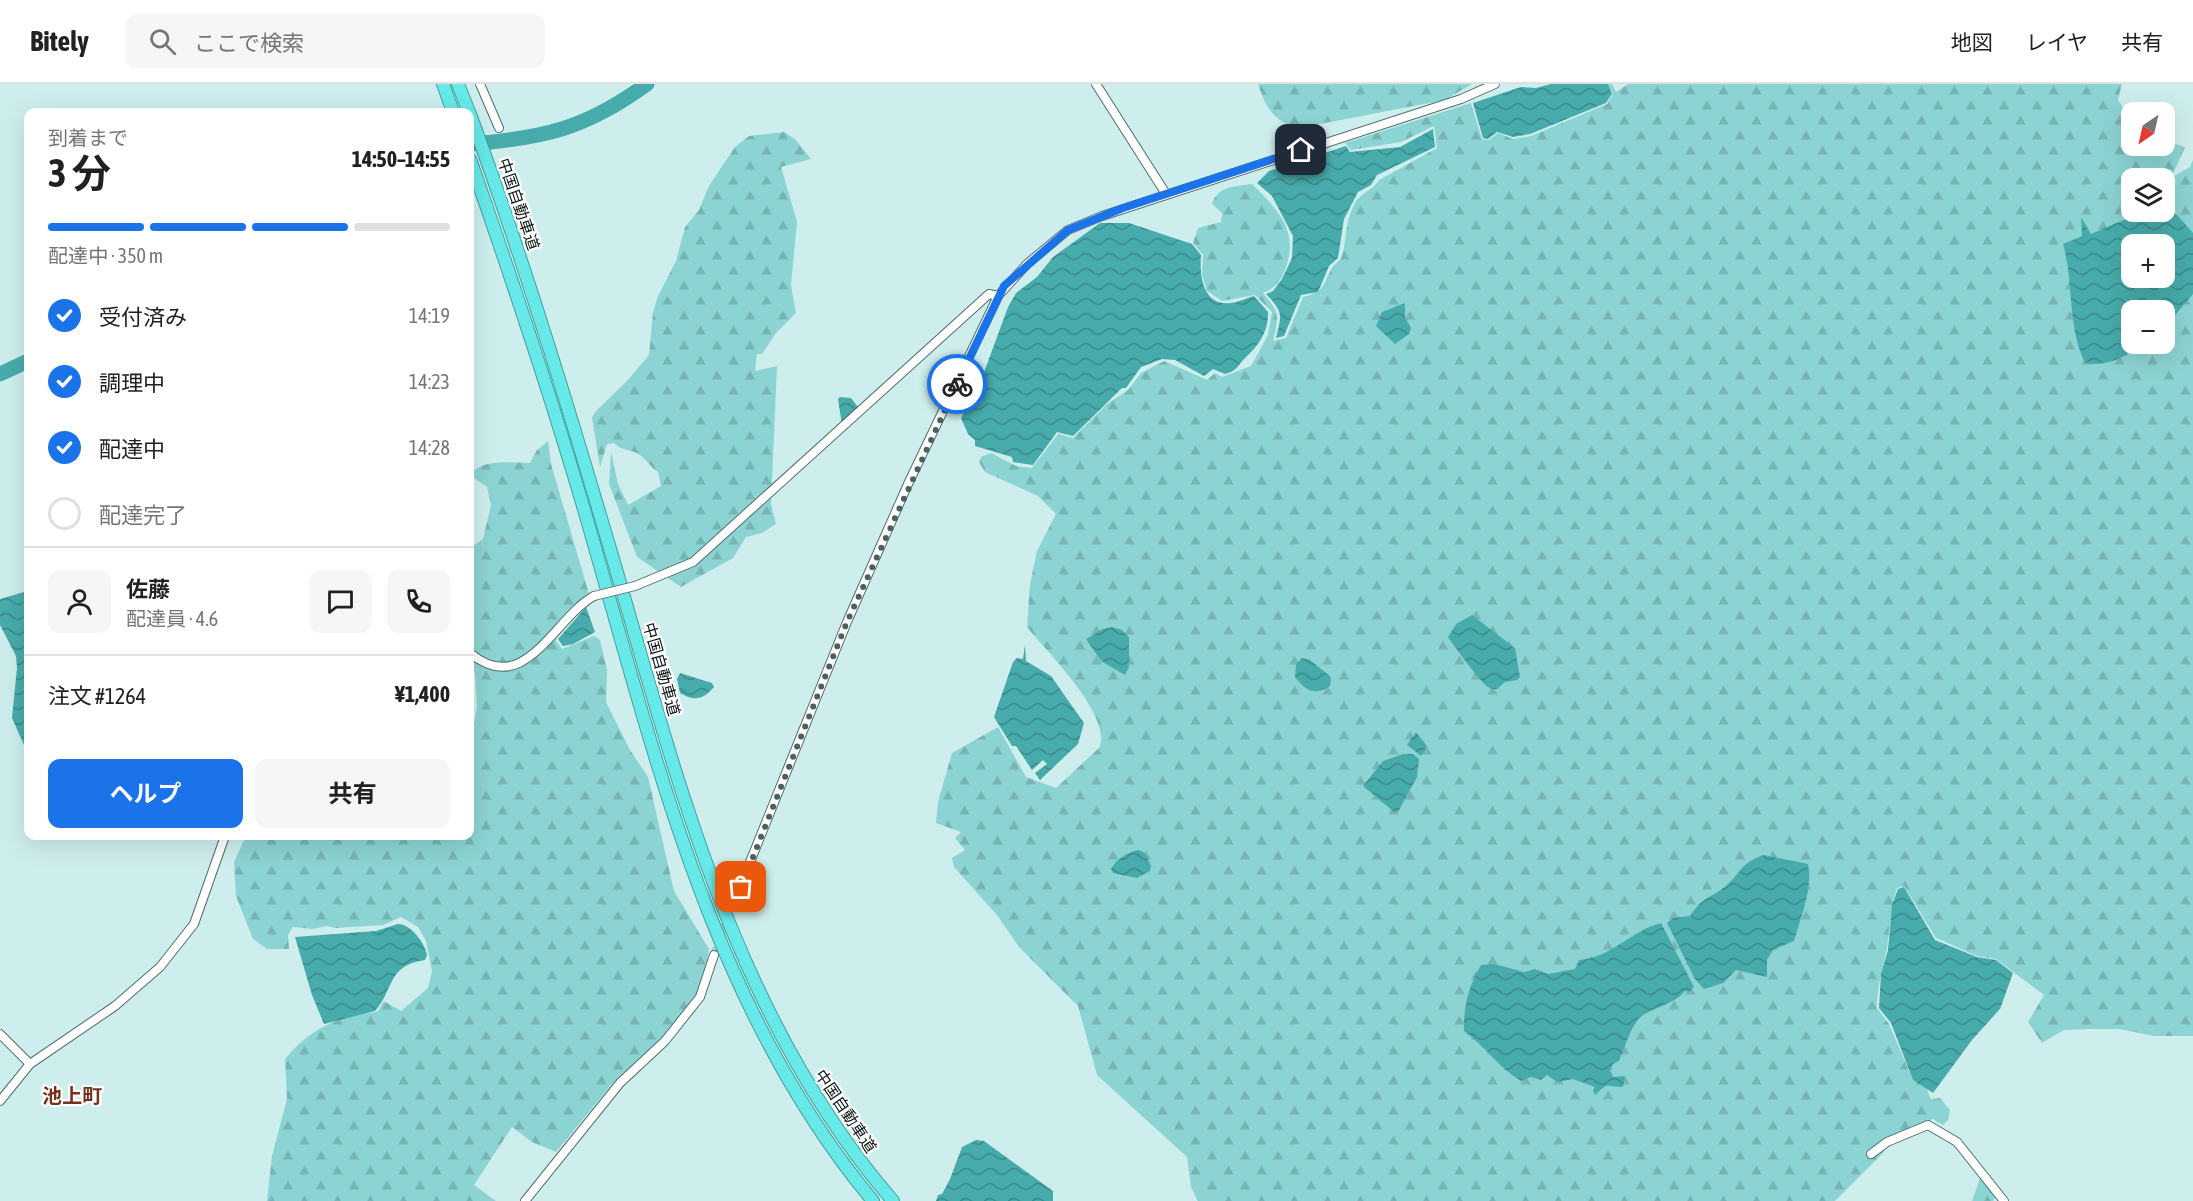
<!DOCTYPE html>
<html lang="ja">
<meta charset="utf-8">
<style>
:root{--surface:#fff;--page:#f6f6f6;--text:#202124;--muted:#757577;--line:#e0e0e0;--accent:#1a73e8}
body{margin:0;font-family:"Asap Condensed","Noto Sans JP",sans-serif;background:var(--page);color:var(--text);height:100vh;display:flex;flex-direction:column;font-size:22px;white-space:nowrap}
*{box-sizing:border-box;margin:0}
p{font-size:20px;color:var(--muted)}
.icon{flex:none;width:33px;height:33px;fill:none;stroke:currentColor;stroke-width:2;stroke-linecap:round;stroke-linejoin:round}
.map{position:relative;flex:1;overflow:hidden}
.side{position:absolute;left:24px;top:24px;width:450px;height:732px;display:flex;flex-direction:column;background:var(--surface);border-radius:12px;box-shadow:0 6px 24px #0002}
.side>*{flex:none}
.needle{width:39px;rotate:214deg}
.buttons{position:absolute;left:2121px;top:18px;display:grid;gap:12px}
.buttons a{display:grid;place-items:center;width:54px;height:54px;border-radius:12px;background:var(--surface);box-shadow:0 6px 24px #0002;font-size:30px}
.pin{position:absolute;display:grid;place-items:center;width:51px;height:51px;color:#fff;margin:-26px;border-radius:12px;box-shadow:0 3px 9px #0006}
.courier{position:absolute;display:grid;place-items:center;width:60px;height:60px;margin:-30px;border:4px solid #1a73e8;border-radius:50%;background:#fff;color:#222;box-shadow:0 2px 8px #0007}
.summary em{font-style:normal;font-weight:700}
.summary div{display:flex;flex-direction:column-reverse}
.summary{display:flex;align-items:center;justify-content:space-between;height:102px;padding:0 24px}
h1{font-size:39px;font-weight:700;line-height:45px}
.bar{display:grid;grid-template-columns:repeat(4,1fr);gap:9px 6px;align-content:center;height:72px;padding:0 24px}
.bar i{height:8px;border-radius:4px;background:var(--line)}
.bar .current{background:var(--accent)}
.bar p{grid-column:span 4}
.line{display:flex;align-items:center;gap:15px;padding:0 24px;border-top:2px solid var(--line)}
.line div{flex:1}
.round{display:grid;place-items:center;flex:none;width:63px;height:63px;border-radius:12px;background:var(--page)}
ol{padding:0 24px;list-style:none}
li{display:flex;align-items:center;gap:18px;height:66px}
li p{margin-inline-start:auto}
li .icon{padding:6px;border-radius:50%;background:var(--accent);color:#fff;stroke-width:4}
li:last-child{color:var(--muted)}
li i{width:33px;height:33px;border:3px solid var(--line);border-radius:50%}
.cta{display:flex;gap:12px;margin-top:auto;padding:12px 24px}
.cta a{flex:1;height:69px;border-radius:12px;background:var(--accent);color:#fff;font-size:24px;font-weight:700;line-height:69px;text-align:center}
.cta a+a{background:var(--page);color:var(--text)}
header{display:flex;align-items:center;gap:36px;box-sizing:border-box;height:84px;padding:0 30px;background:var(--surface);border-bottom:2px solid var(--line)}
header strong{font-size:28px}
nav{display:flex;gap:33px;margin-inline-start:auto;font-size:21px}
.search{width:420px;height:54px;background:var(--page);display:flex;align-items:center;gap:15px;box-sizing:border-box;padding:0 21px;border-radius:12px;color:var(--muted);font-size:22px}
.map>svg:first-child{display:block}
.forest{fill:url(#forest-firs);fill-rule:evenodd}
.water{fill:url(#water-waves);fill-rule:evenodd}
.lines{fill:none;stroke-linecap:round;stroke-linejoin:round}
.river{stroke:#48abab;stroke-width:15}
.minor-tunnel{stroke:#b0cdcc;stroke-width:8;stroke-dasharray:8 4;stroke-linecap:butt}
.minor-casing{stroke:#506d6c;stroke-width:10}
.highway-casing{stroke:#469e9e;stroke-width:14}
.minor{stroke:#fff;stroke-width:8}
.highway{stroke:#67e9e9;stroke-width:12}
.minor-bridge-casing{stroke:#506d6c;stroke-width:10;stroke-linecap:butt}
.minor-bridge{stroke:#fff;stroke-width:8}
.done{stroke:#4d605f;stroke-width:6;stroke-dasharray:0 10.8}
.route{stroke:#1a73e8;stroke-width:8}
.labels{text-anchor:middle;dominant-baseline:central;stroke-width:4.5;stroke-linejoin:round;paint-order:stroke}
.street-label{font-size:16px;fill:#081313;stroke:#fff}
.quarter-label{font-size:20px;font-weight:bold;fill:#74311c;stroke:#fff}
</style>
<header>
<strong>Bitely</strong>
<div class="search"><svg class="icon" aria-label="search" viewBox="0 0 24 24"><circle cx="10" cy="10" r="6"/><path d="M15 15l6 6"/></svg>ここで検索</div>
<nav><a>地図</a><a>レイヤ</a><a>共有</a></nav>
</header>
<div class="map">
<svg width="2193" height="1117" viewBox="0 0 2193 1117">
<defs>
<pattern id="forest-firs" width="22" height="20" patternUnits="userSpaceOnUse" patternTransform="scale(1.5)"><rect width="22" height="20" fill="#8cd4d3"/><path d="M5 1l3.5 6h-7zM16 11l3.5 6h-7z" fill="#77b5b4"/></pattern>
<pattern id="water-waves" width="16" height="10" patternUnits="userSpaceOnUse" patternTransform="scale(1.5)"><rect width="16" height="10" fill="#48abab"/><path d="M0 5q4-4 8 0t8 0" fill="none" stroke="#3a8a8a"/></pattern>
</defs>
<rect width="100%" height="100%" fill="#ceeeed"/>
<g class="forest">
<path d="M 1258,0 L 1472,0 L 1445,16 L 1304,43 C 1276,42 1266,25 1258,0 Z"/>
<path d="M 1608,0 L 1612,0 L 1616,8 L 1628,0 L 2122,0 L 2118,16 L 2127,30 L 2131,31 L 2132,62 L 2164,62 L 2165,43 L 2175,60 L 2185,63 L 2171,94 L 2190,83 L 2193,76 L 2193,952 L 2154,952 L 2119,945 L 2089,945 L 2064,946 L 2042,959 L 2028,938 L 2044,911 L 1996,875 L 1977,872 L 1936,854 L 1904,802 L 1897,804 C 1890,824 1890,843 1887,864 C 1883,885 1877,901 1877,924 L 1889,940 L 1913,996 L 1926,1003 L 1931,1015 L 1940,1014 L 1950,1026 L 1948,1036 L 1943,1041 L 1933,1035 L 1896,1050 L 1883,1069 L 1835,1117 L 1198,1117 L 1191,1103 L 1187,1073 L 1097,991 L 1078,922 L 1019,863 L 997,831 L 954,783 L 952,774 L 965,766 L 955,754 L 961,748 L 936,739 L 938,718 L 952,669 L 998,643 L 1026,693 L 1056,704 L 1099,664 C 1114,633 1046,567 1027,543 L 1030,500 L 1037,467 L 1056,430 L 1038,412 L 985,388 L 979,378 L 981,373 L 991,369 L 1016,382 L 1032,384 L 1058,350 L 1073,354 L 1107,320 L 1128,306 L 1141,289 L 1164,277 L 1207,296 L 1215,289 L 1222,293 L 1251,282 L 1268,251 L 1272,228 L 1255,211 L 1222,217 L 1207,207 L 1202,191 L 1203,171 L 1193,159 L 1198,144 L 1221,138 L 1222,129 L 1212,120 C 1217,102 1236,102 1252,100 C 1278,126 1300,147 1285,186 C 1281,197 1274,205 1263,209 C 1280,229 1279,231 1273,257 L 1286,254 L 1303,213 C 1326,207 1321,203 1332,184 C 1334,180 1339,178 1341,174 C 1347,161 1344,139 1354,121 C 1360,108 1373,107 1379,96 L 1437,64 L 1434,42 L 1401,58 L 1351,66 L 1345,59 L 1471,19 L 1482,55 L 1489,56 L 1498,49 L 1513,55 L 1531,52 L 1607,20 L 1613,10 ZM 2132,94 L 2164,94 L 2164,128 L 2132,128 ZM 2132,160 L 2164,160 L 2164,194 L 2132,194 ZM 2132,226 L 2164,226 L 2164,260 L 2132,260 Z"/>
<path d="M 784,48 L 795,55 L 811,75 L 781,83 L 797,138 L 791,201 L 796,229 L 776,249 L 762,270 L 757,270 L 755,287 L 777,282 L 771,420 L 776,440 L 762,449 L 746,453 L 733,474 L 681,503 L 637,473 L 609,400 L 611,368 L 618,400 L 628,421 L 661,402 L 658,388 C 650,383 647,376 640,371 C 632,365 621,367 614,359 L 607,360 L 600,383 L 592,334 L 596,327 L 627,297 L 649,271 L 653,228 L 658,212 L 676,177 L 685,143 L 699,126 L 709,102 L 735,63 L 749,52 Z"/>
<path d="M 548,357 L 551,380 L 589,510 C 568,530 562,526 556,557 L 562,565 L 594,552 L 600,556 L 607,586 L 606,618 L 630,666 L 648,693 L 674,807 L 709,865 L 702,904 L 690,919 L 660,956 L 612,1000 L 556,1068 L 532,1058 L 512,1043 L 474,1101 L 496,1117 L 267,1117 L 272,1072 L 287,1015 L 285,975 C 304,952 325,938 355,931 C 362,929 371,930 378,927 L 384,917 L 401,927 L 428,904 L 432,887 L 426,857 L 418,843 L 401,833 L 383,841 L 335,844 L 327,842 L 313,845 L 293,843 L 288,851 L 289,865 L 267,865 L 253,855 L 236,812 L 234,778 L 246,752 L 470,752 L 470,665 L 477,622 L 475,589 L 470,587 L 470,464 L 483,455 L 491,421 L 487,403 L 470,391 C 482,374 512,379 530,379 L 537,366 Z"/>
<path d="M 1980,1094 L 1988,1101 L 1995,1114 L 1993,1117 L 1972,1117 Z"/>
</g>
<g class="water">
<path d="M 1551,0 L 1608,0 L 1612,10 L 1606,19 L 1530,50 L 1513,53 L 1497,48 L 1488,55 L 1483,54 L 1473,19 L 1521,3 L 1536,4 Z"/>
<path d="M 1433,45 L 1435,63 L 1377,91 L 1371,101 L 1358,108 L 1344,135 L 1338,174 L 1329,182 L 1318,208 L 1301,211 L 1284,252 L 1276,254 C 1282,230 1283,228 1266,210 L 1273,207 L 1282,195 L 1292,174 L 1293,152 L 1272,112 L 1257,99 L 1269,87 L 1346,62 L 1350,68 L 1400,63 Z"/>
<path d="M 2165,125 L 2177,131 L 2193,149 L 2193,210 L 2165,243 L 2164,226 L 2132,226 L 2132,260 L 2143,260 C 2126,273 2107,283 2085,279 C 2067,242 2074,197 2063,160 L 2082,152 L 2081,133 L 2091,150 L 2142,128 ZM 2132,160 L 2164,160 L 2164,194 L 2132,194 Z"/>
<path d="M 1100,139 L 1129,139 L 1192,160 L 1201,171 C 1199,194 1204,226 1236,218 C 1242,217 1248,213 1254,212 L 1268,228 C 1269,247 1258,262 1246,273 C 1238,281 1237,287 1225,290 L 1213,285 L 1204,292 L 1175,276 L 1162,275 L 1141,283 L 1126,304 L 1122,304 L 1073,352 L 1057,348 L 1033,381 L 1013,378 L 1012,373 L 975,362 L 975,356 L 968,350 L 961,334 L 979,302 L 1008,223 L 1016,209 L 1037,193 L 1053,173 Z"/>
<path d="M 1405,219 L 1405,233 L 1411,244 L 1409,250 L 1395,260 L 1376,242 L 1382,228 Z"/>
<path d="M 840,313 L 851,314 L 858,323 L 842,341 L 838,315 Z"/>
<path d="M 24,508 L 28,511 L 28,670 L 12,634 L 17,584 L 16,572 L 0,541 L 0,515 Z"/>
<path d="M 586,523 L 595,548 L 573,560 L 563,562 L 558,555 Z"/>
<path d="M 1472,531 L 1515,564 L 1520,593 L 1517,596 L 1505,598 L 1497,605 C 1494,605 1491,605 1488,603 C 1483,601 1452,560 1448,553 L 1456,540 Z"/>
<path d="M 1112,543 L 1122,546 L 1129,553 L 1129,583 L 1125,591 L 1101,577 L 1086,555 L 1103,545 Z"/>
<path d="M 1025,561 L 1026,577 L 1051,592 L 1084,639 L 1078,660 L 1040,696 L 1035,689 L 1047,680 L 1043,676 L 1032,686 L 1016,662 L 1012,662 L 994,633 L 1013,578 L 1017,574 L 1023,575 Z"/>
<path d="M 1302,574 L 1310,576 L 1331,593 L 1330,602 C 1314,612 1306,607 1295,593 L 1296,580 Z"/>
<path d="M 680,589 L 712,599 L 714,603 C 704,615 695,618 680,609 L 677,595 Z"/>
<path d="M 1416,648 L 1427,662 L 1421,672 L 1407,661 Z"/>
<path d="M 1403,670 L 1413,670 L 1419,675 L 1417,693 L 1398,728 L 1394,728 L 1363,702 L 1383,677 Z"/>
<path d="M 1138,766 L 1145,769 L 1151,782 L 1150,787 L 1137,794 L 1113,789 L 1111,785 C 1116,775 1128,768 1138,766 Z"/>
<path d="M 1764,771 L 1808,780 C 1813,805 1801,832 1794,857 L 1773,866 L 1767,876 L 1767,893 L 1736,886 L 1723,899 L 1704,905 L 1695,895 L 1667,839 L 1673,834 L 1690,832 C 1703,812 1712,814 1727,801 C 1742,787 1742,778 1764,771 Z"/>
<path d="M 1904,803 L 1935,856 L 1977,873 L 1996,876 L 2013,889 L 2000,925 L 1972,956 L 1933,1009 L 1913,996 L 1891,939 L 1879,924 L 1881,890 L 1888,866 L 1892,821 L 1898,805 Z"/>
<path d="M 1661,839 L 1694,903 L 1689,908 L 1685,907 C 1672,923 1648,923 1637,937 C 1629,948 1624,965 1619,977 L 1613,980 L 1610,986 L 1613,993 L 1625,992 L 1623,1003 C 1606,1003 1609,997 1595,1011 L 1593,1006 L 1595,1003 L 1573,995 L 1557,998 L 1547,991 L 1541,996 L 1531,993 L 1521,997 C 1498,983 1485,962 1464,947 C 1463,925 1469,900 1481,881 L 1494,880 L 1524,888 L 1535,885 L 1548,890 L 1575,885 L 1579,876 C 1611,874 1630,847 1661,839 Z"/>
<path d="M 398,840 C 411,840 425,859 427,871 L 425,876 C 387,881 394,906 375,927 L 324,940 L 312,911 L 295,853 L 376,847 Z"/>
<path d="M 976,1056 L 984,1057 L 1053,1107 L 1053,1117 L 936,1117 L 938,1111 L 942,1110 L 950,1095 L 962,1063 Z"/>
</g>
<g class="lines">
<g class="river">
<path d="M 470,60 C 544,54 585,45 647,0"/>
<path d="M 0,290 L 28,277"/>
</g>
<path class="minor-tunnel" d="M 714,871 L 733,820"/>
<g class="minor-casing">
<g id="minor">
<path d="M 480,0 L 499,44"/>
<path d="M 1096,0 L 1166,110"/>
<path d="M 635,502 L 693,478 L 989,210 L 998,212"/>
<path d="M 470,569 C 525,615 554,534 594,512"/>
<path d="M 733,820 L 847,538 L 908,400 L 998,212 L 1027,180 L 1068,146 L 1102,132 L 1461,15 L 1495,0"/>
<path d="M 0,950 L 30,980"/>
<path d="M 0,1017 L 30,980 L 115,922 L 160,883 L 194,840 L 225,752"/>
<path d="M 1871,1070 L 1887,1058 L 1928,1041 L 1957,1058 L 2004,1117"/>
<path d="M 525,1117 L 620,999 L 665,957 L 700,913 L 714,871"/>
</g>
</g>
<g class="highway-casing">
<g id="highway">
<path d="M 443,0 L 453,28"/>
<path d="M 458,0 L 469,28"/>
<path d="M 470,30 C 525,179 571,332 616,485 C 680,706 738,938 893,1117"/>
<path d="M 470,75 C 513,198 554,321 590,446 C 657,679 714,927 873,1117"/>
</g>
</g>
<use href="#minor" class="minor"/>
<use href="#highway" class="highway"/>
<g class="minor-bridge-casing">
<path id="minor-bridge" d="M 594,512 L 635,502"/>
</g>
<use href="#minor-bridge" class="minor-bridge"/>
</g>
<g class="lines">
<path class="done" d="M 741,803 L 847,538 L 957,300"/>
<path class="route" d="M 957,300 L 1004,202 L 1068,146 L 1123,124 L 1301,66"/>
</g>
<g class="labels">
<g class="street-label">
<text transform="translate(519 120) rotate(71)">中国自動車道</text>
<text transform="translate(662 585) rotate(74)">中国自動車道</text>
<text transform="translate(846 1027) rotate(56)">中国自動車道</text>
</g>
<g class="quarter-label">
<text x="72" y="1011">池上町</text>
</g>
</g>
</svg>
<div class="buttons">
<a><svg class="needle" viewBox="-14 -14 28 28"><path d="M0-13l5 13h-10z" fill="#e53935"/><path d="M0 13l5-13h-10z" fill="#757577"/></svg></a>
<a><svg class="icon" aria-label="layers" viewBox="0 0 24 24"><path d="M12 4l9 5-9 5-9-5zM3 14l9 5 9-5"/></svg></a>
<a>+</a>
<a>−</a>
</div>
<div class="pin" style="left:741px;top:803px;background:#ea580c"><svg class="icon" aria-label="bag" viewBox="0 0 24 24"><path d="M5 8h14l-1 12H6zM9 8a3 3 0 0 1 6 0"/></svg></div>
<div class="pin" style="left:1301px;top:66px;background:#1f2937"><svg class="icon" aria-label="home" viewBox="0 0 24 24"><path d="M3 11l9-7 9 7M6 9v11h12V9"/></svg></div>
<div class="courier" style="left:957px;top:300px"><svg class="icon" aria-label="bike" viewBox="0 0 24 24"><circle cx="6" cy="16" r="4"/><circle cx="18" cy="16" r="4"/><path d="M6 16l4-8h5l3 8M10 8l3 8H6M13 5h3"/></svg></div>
<section class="side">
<div class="summary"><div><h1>3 分</h1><p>到着まで</p></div><em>14:50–14:55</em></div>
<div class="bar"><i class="current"></i><i class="current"></i><i class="current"></i><i></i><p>配達中 · 350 m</p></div>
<ol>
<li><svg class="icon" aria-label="check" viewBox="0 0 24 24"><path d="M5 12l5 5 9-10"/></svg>受付済み<p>14:19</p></li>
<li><svg class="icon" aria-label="check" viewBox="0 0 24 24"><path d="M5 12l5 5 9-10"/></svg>調理中<p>14:23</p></li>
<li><svg class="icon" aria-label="check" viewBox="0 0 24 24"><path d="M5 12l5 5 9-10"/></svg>配達中<p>14:28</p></li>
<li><i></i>配達完了</li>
</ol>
<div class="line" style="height:108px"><a class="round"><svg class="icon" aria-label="person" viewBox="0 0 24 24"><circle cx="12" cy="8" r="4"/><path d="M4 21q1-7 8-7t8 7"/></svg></a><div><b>佐藤</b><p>配達員 · 4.6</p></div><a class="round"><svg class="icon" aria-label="chat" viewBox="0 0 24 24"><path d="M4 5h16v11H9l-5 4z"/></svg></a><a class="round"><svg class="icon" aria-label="phone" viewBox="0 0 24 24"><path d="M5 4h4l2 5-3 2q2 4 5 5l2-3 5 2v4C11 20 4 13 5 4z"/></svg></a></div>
<div class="line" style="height:78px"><div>注文 #1264</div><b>¥1,400</b></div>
<div class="cta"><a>ヘルプ</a><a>共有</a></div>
</section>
</div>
